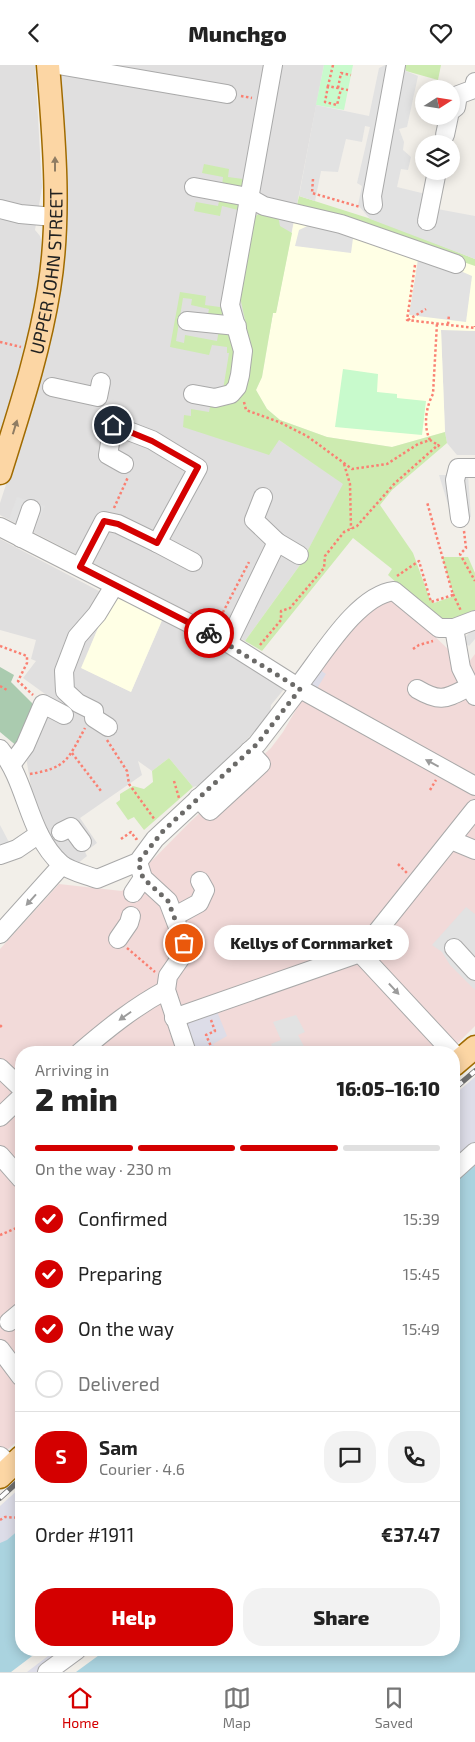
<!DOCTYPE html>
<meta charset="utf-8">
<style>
:root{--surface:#fff;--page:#f2f2f2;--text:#222;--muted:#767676;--line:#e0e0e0;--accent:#d40000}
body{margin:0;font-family:"Exo 2",sans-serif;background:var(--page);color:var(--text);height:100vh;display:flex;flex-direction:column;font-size:19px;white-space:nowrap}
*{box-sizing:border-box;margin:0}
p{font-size:16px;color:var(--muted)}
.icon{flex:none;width:28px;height:28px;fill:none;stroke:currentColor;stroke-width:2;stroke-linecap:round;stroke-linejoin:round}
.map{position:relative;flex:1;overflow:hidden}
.side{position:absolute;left:15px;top:981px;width:445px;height:610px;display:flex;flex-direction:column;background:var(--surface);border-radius:20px;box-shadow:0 2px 12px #0003}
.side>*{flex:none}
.needle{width:32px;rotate:78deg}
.tools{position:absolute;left:415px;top:15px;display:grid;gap:10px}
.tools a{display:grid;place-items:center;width:45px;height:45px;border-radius:50%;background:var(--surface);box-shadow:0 2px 12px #0003;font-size:25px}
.pin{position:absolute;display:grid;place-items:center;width:42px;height:42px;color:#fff;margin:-21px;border:2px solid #fff;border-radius:50%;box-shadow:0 1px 5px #0007}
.courier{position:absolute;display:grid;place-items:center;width:50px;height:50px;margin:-25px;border:4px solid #d40000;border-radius:50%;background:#fff;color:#222;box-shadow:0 1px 6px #0007}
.bubble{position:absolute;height:35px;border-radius:18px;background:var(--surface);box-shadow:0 2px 12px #0003;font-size:16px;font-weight:800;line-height:35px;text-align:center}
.overview em{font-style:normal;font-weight:800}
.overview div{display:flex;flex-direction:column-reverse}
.overview{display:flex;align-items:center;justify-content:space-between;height:85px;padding:0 20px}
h1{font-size:32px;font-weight:800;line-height:38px}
.bar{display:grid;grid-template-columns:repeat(4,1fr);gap:8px 5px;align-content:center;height:60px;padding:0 20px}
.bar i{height:6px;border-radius:4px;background:var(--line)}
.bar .active{background:var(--accent)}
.bar p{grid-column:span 4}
.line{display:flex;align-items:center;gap:12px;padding:0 20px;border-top:1px solid var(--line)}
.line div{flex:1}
.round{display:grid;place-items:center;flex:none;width:52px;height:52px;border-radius:20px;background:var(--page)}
ol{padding:0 20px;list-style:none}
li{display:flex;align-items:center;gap:15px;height:55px}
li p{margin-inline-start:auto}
li .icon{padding:5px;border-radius:50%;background:var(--accent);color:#fff;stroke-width:4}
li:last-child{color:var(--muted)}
li i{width:28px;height:28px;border:2px solid var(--line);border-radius:50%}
.button{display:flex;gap:10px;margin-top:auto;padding:10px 20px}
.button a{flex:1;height:58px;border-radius:20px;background:var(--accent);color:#fff;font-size:20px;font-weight:800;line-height:58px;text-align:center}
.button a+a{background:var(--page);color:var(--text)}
header{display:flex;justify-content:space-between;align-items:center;height:65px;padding:0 20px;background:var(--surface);font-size:22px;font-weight:800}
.tab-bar{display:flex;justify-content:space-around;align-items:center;height:70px;border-top:1px solid var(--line);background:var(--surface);font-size:14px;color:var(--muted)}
.tab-bar a{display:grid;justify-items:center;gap:2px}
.tab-bar .active{color:var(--accent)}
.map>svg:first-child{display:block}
.residential{fill:#e0dfdf}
.commercial{fill:#f2dad9}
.education{fill:#ffffe5}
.grass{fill:#cdebb0}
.cemetery{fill:#aacbaf}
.park{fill:#c8facc}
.parking{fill:#e2e2e2}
.plaza{fill:#dddde8}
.water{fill:#aad3df}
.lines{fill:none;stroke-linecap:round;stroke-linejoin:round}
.minor-casing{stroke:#a9a9a9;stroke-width:20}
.major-casing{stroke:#a06b00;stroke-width:25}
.path{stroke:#fa8072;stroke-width:2.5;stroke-dasharray:2.5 2.5;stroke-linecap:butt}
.minor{stroke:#fff;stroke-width:18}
.major{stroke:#fcd6a4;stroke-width:22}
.rail-casing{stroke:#707070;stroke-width:5.5}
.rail{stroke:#fff;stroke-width:4;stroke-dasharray:11;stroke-linecap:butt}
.oneway{fill:#8f7c63}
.oneway2{fill:#9c9c9c}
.done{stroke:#6b6a68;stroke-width:5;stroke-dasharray:0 9}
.route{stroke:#d40000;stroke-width:6}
.labels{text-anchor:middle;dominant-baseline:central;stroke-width:4;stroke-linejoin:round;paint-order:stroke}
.street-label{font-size:18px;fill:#222;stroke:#fff}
</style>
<header><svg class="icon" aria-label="back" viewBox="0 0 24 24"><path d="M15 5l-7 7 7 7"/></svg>Munchgo<svg class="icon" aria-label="heart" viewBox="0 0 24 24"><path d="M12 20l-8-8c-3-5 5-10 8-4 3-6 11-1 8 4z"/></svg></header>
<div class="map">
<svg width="475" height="1607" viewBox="0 0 475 1607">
<rect width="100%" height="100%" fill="#f2efe9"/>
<g class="residential">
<path d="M 0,0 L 35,0 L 42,122 L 35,165 L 40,171 L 43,182 L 41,226 L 0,379 Z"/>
<path d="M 57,0 L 324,0 L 276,248 L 274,248 L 256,325 L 279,375 L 344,419 L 300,500 L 245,576 L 0,450 L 0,438 L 33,336 Z"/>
<path d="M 441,264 L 475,266 L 475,390 L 457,390 L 447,378 L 445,367 Z"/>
<path d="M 0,474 L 99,526 L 116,529 L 101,556 L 82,603 L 131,627 L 163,553 L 250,598 L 285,623 L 271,640 L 270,652 L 200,720 L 193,722 L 169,693 L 152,706 L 138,696 L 142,710 L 80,753 L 97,778 L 85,787 L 87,791 L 77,799 L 67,794 L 48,770 L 34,740 L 25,686 L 52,634 L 23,613 L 36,596 L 31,594 L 36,575 L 0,565 Z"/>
</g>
<path class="commercial" d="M 382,535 L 398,536 L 450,586 L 469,597 L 475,589 L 475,961 L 449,987 L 21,988 L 21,1373 L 0,1391 L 0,884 L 59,819 L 122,826 L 190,757 L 271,683 L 283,667 L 319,605 L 363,549 Z"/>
<g class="education">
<path d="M 299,131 L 475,194 L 475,266 L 441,265 L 445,367 L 392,382 L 327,372 L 280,355 L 267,344 L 256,325 L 262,312 L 273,248 L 276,248 Z"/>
<path d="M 116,529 L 163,553 L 131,627 L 81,603 L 101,556 Z"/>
</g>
<g class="grass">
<path d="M 404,0 L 441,0 L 438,15 L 406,6 Z"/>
<path d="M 204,99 L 229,104 L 228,112 L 243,114 L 241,125 L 222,121 L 223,112 L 202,108 Z"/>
<path d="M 299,131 L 390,160 L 475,194 L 475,201 L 297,140 Z"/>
<path d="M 220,132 L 240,136 L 238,145 L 222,141 L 220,151 L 194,146 L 196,137 L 218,141 Z"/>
<path d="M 262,147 L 278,151 L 280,161 L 292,168 L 276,248 L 273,248 L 262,312 L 256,325 L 267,344 L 280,355 L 327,372 L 392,382 L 445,367 L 447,378 L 392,425 L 380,440 L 413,488 L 429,532 L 434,538 L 454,531 L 442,492 L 468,492 L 475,508 L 475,545 L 444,557 L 438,555 L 388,510 L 392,504 L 353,473 L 262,586 L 245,576 L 300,500 L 343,419 L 279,375 L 269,390 L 183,362 L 184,350 L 191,351 L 191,344 L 209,347 L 211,337 L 245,324 L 251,283 L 240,232 L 254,152 Z"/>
<path d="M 180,227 L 206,231 L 205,240 L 227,243 L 223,252 L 207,254 L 209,244 L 191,240 L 192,234 L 183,233 L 176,276 L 184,278 L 185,270 L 217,276 L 219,265 L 231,269 L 234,285 L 228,323 L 223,325 L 229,288 L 227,288 L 227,282 L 212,280 L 209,290 L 170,282 Z"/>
<path d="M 169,693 L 193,722 L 144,765 L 134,752 L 128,755 L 116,738 L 120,735 L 120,729 L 133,721 L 144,724 L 153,717 L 152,706 Z"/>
</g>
<path class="cemetery" d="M 0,602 L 14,610 L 11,617 L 32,638 L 34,645 L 18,682 L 0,667 Z"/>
<g class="park">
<path d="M 324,0 L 353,0 L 344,45 L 316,40 Z"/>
<path d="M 343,304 L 378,309 L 377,327 L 397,329 L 397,333 L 426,336 L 422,370 L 335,362 Z"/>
</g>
<g class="parking">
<path d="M 385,0 L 404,0 L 406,6 L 418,11 L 407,62 L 399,64 L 404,77 L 403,85 L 411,92 L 408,105 L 401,104 L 397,122 L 434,131 L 432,143 L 475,151 L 475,194 L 370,154 L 358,140 L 362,121 L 357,118 L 370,62 L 365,61 L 362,77 L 346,74 L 338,107 L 321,106 L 315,136 L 299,131 L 316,40 L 369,51 L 379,3 Z"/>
<path d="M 318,156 L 354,166 L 351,188 L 295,181 L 299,165 Z"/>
<path d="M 419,188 L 472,211 L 466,257 L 409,250 Z"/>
<path d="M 439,410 L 468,410 L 471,452 L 453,456 Z"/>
<path d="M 17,432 L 45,441 L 34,467 L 9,454 Z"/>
<path d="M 475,561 L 475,574 L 469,581 L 462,576 Z"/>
<path d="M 0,760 L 11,781 L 0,791 Z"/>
<path d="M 466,842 L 475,849 L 475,925 L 450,900 L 442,887 L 432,880 Z"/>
<path d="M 296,950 L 305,967 L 298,970 L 307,987 L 271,987 L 270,985 L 273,983 L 271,979 L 281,975 L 273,957 Z"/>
</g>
<g class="plaza">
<path d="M 317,603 L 326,609 L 316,625 L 308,622 Z"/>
<path d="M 220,944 L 218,949 L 227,971 L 213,979 L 218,987 L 210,987 L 207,982 L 196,987 L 184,958 Z"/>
<path d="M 475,1012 L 475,1084 L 470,1079 L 454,1094 L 454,1030 Z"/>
<path d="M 21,1422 L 21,1463 L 0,1482 L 0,1441 Z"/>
<path d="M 56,1585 L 93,1585 L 64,1607 L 27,1607 Z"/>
</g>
<g class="water">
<path d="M 475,1099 L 475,1607 L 76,1607 L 106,1585 L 454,1585 L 454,1118 Z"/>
<path d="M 21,1463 L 21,1585 L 40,1585 L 11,1607 L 0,1607 L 0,1478 L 7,1475 Z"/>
</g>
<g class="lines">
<g class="minor-casing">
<g id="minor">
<path d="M 58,0 L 227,29"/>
<path d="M 451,46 L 456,42 L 458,30 L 474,24 L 475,17"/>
<path d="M 445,70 L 449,51"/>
<path d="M 194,122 L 248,132 L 264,141 L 341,159 L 456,199"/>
<path d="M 373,140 L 372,131 L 396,0"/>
<path d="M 0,144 L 20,149 L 54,152"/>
<path d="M 427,156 L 437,106"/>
<path d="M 187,256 L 237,261"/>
<path d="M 52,322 L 98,332 L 101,317"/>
<path d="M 193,329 L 215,333 L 231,329 L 237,322 L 240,310 L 243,286 L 230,240 L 273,0"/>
<path d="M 460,453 L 455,415 L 458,403 L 475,403"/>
<path d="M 0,462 L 228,578 L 304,626 L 475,721"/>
<path d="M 21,473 L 31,444"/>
<path d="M 277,477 L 299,490"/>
<path d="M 157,478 L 193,497"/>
<path d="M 80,502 L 104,456 L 118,459 L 157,478 L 198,403 L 152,375 L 113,360 L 108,390 L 124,399"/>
<path d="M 454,563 L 461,603 L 475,631"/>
<path d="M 228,578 L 277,477 L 254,455 L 263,432"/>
<path d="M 417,624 C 441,638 445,634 469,622"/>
<path d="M 108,662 L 94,653 L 94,646 L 78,638 L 65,626 L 64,606 L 77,572 L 97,549 L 114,521"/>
<path d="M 0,684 C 28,718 27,768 61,799 C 69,806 87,810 97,814 L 138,797 L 155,774 L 257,679 L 300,623 L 302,616 C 323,589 358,530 394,526 L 439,563 L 454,563 L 475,555"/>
<path d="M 11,700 L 25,681 L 43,639 L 64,650"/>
<path d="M 198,733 L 210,746 L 261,699 L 249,686"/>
<path d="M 61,767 L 71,762 L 82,777"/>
<path d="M 451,775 L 475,785"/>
<path d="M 0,790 L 17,784 L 39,769"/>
<path d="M 138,797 L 143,813 L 168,836 L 184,878 L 184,888 L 168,911 L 166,925 L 187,988"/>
<path d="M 133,828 L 143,813"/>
<path d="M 175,851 L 199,838 L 205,825 L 200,816"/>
<path d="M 0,869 L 62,800"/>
<path d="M 118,874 L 129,858 L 131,851"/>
<path d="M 454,883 L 475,906"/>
<path d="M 360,888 L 453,988"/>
<path d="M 174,953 L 360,888 L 475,744"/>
<path d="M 79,988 C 107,964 134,942 166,925"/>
<path d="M 0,1003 L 21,1023"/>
<path d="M 0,1052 L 21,1032"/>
<path d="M 0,1090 L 21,1114"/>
<path d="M 454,1106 L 475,1087"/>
<path d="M 9,1257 L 21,1247"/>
<path d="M 0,1284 L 21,1312"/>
<path d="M 0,1391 L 11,1401"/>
<path d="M 47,1607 L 77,1585"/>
</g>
</g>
<g class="major-casing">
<g id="major">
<path id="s1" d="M 0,408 C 19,347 39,287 49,224 C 61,151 54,73 48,0"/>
<path d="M 454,1000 L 475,982"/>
<path d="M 0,1412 L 21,1392"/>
</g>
</g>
<g class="path">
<path d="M 333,0 L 328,21 L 348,25"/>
<path d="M 328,21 L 325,37 L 337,40 L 341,24"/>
<path d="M 338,23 L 341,8 L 351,10"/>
<path d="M 241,31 L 252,33"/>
<path d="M 313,114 L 312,128 L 360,142"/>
<path d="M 415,200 L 407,255 L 475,263 L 475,261"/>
<path d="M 408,255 L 426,244"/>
<path d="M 448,259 L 449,250"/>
<path d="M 0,277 L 21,282"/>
<path d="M 244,337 L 246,345 L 279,357 L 307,371 L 352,404 L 387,399 L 418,379 L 430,375 L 438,380"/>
<path d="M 430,375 C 423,361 426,342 433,329 L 437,258"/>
<path d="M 344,399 L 350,419 L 351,464"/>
<path d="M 114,443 L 128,412"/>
<path d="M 464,466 L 466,483 L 460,489 L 475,516"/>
<path d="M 397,511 L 419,496 L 431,537 L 453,530 L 427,437"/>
<path d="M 453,529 L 461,546"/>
<path d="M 221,557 L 221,551 L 249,497"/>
<path d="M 260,580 L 281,555 L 281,546 L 290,543 L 324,503 L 325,491 L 344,467 L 357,461 L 395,418 L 438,380 L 441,383"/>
<path d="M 0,581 L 27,591 L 27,598 L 18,616 L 33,630"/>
<path d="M 413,584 L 419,580 L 433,576"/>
<path d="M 0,621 L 7,625"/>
<path d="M 107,675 L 127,706 L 129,719 L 155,755"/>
<path d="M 72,688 L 101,726"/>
<path d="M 30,709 C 67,703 68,694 85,663"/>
<path d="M 174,716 L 179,733"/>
<path d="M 430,725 L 436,715"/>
<path d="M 121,774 L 131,767 L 136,774 L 138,773"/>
<path d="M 398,799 L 407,808"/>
<path d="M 127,883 L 155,907"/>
<path d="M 211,955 L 215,966 L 206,970 L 214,988"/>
<path d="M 0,962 L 2,960"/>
<path d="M 0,1170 L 21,1161"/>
<path d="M 0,1455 L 5,1452 L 21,1453"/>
</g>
<use href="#minor" class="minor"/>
<use href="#major" class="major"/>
<g class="rail-casing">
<g id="rail">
<path d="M 454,1024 L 475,1006"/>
<path d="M 0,1433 L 21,1414"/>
</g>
</g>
<use href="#rail" class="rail"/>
</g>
<defs><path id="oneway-solid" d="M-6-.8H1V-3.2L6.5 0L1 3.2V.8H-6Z" transform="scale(1.25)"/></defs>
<g class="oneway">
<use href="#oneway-solid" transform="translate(55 99) rotate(-90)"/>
<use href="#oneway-solid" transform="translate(15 362) rotate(-73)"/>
</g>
<g class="oneway2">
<use href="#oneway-solid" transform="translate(432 698) rotate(-152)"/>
<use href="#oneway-solid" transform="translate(31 835) rotate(132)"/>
<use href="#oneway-solid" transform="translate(394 924) rotate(47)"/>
<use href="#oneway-solid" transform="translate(125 951) rotate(145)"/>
</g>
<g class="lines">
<path class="done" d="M 184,878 L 168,836 L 143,813 L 138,797 L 163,766 L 257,679 L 300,624 L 209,568"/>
<path class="route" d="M 113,360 L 152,376 L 198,402 L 157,478 L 118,459 L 104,456 L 80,502 L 209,568"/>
</g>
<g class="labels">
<g class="street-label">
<text stroke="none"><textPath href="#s1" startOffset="208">UPPER JOHN STREET</textPath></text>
</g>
</g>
</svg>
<div class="tools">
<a><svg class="needle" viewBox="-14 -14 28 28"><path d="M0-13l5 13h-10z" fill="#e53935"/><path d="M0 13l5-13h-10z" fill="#767676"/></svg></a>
<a><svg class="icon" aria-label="layers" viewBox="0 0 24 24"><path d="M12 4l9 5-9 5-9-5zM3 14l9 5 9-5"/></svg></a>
</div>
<div class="pin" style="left:184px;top:878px;background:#ea580c"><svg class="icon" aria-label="bag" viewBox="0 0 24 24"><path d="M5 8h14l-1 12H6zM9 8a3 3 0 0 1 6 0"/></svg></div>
<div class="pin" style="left:113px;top:360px;background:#1f2937"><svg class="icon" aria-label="home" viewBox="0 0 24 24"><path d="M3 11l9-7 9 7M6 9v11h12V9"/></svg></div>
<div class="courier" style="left:209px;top:568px"><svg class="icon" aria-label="bike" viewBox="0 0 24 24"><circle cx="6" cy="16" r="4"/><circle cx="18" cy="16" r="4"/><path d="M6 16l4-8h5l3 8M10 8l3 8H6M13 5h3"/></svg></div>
<div class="bubble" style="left:214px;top:860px;width:195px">Kellys of Cornmarket</div>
<section class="side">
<div class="overview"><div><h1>2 min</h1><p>Arriving in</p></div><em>16:05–16:10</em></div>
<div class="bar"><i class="active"></i><i class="active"></i><i class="active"></i><i></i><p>On the way · 230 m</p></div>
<ol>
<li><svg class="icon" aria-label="check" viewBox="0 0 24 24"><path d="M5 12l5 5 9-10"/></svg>Confirmed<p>15:39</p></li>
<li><svg class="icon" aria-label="check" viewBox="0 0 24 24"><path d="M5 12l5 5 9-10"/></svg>Preparing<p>15:45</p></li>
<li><svg class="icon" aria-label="check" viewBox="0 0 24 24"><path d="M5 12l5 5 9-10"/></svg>On the way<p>15:49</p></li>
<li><i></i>Delivered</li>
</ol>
<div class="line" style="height:90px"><b class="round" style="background:var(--accent);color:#fff">S</b><div><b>Sam</b><p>Courier · 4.6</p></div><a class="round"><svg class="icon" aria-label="chat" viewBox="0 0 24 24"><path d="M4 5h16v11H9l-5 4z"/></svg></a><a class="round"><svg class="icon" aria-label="phone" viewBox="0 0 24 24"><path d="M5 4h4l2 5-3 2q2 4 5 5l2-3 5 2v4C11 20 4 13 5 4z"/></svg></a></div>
<div class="line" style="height:65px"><div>Order #1911</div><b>€37.47</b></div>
<div class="button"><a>Help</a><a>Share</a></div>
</section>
</div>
<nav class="tab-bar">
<a class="active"><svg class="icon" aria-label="home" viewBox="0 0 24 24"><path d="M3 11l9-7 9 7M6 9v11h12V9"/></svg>Home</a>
<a><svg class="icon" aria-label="map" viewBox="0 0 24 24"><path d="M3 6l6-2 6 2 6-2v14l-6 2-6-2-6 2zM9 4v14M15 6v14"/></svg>Map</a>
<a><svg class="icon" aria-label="saved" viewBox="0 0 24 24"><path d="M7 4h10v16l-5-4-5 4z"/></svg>Saved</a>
</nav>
